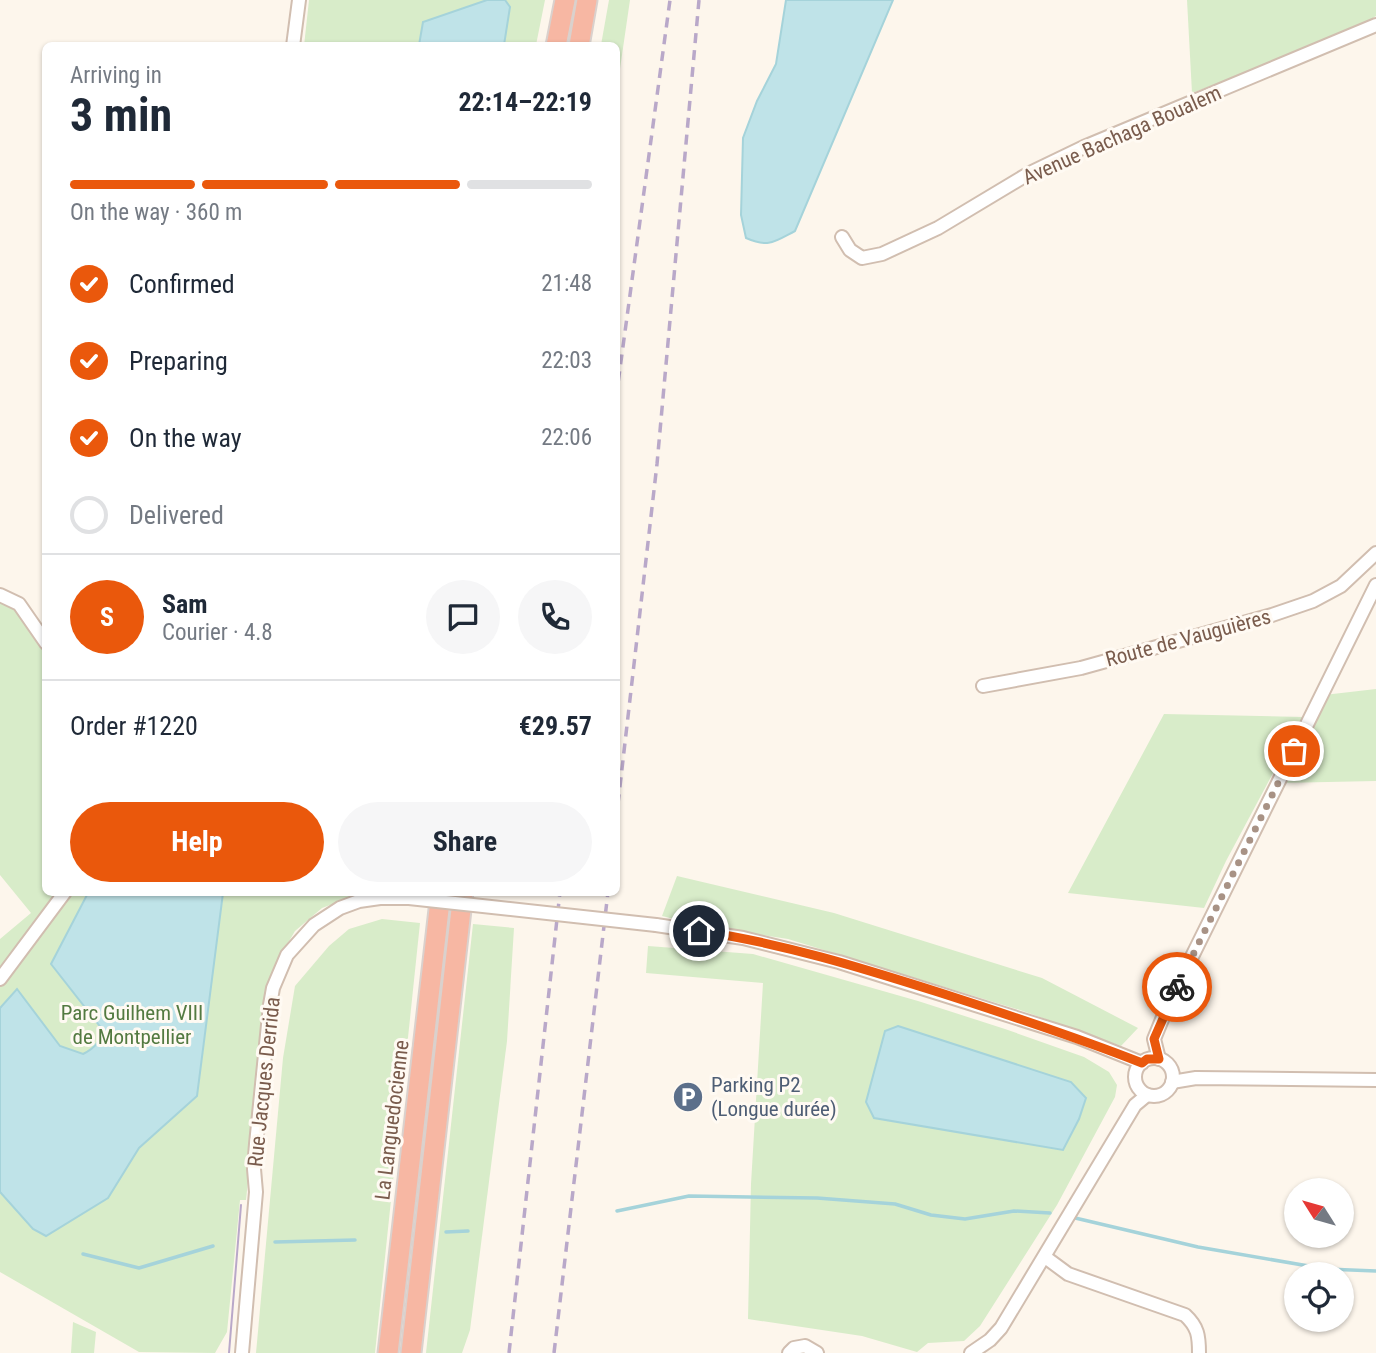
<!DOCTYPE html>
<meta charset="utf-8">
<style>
:root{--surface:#fff;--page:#f6f6f7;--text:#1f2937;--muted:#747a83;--line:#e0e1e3;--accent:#ea580c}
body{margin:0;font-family:"Roboto Condensed",sans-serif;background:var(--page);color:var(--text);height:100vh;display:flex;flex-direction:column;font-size:26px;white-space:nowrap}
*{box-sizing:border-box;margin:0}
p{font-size:23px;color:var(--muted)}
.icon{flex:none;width:38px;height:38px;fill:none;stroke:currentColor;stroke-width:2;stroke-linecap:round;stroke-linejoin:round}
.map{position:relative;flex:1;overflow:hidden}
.panel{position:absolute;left:42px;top:42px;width:578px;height:854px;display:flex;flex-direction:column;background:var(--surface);border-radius:10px;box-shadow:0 2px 5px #0004}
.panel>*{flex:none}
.needle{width:46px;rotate:307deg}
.buttons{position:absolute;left:1284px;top:1178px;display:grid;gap:14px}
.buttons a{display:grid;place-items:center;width:70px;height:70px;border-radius:50%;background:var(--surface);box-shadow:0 2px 5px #0004;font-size:35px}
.pin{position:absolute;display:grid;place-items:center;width:60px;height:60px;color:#fff;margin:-30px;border:4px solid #fff;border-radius:50%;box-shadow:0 2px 7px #0007}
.courier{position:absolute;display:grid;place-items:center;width:70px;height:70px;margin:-35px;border:5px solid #ea580c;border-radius:50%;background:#fff;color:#222;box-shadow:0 2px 9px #0007}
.overview em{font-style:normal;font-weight:700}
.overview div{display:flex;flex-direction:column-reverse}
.overview{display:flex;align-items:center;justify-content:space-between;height:119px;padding:0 28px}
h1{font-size:46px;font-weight:700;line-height:52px}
.bar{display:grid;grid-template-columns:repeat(4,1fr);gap:10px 7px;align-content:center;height:84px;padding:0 28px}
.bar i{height:9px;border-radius:5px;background:var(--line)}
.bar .active{background:var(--accent)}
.bar p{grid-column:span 4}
.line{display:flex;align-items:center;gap:18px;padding:0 28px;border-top:2px solid var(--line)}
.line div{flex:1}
.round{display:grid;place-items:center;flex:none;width:74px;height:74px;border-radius:37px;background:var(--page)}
ol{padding:0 28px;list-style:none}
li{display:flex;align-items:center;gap:21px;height:77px}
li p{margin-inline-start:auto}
li .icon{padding:7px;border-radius:50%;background:var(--accent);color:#fff;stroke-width:4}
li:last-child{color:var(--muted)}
li i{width:38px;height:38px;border:4px solid var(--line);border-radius:50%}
.cta{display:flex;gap:14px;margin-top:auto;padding:14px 28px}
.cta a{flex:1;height:80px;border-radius:42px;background:var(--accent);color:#fff;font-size:28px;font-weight:700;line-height:80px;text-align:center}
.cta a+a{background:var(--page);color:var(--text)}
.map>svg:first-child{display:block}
.green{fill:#d8ecc9}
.water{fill:#bfe3e8;stroke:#a5d3da;stroke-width:2}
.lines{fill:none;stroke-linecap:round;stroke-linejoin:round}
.stream{stroke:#a5d3da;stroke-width:3.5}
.minor-casing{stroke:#d1beb0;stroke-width:16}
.highway-casing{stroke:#dad1cd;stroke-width:23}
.minor{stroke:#fff;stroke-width:12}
.highway{stroke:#f7b7a3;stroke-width:19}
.tram{stroke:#b9a8c9;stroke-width:2}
.rail{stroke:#b9a8c9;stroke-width:3.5;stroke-dasharray:10 7;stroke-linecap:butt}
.minor-bridge-casing{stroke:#d1beb0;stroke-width:16;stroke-linecap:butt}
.minor-bridge{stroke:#fff;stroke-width:12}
.done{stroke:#a89285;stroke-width:7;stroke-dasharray:0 12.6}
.route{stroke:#ea580c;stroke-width:9}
.labels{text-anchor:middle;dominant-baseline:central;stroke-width:6;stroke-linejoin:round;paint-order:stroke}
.street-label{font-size:21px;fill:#7a5c4d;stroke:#fffaf3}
.park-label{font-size:21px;fill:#537a41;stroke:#fffaf3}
.service-label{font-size:21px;fill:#4e5e75;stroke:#fffaf3;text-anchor:start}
</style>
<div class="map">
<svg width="1376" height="1353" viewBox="0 0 1376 1353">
<rect width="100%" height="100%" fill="#fdf6ec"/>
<g class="green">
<path d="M 309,0 L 545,0 L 536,45 L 304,46 Z"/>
<path d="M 609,0 L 630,0 L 616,96 L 616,46 L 601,45 Z"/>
<path d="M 1187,0 L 1376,0 L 1376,16 L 1344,35 L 1192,93 Z"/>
<path d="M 0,595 L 19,604 L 45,643 L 46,892 L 363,893 L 322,908 L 295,931 L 275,965 L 267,1002 L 246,1200 L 240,1200 L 227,1332 L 215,1353 L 139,1352 L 0,1272 L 0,939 L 31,913 L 0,875 Z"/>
<path d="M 1376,689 L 1376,781 L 1280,783 L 1324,695 Z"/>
<path d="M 1164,714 L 1303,717 L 1226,861 L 1204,908 L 1068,893 Z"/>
<path d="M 677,876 L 834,913 L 1042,978 L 1138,1028 L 1121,1046 L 1020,1010 L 788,939 L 702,926 L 662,916 Z"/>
<path d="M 382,919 L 420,923 L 375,1353 L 256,1353 L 283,1058 L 295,986 L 329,946 L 349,929 Z"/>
<path d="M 473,924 L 514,928 L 507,1041 L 470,1330 L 462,1353 L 426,1353 Z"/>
<path d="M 648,946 L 753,954 L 918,1001 L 1005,1029 L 1084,1057 L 1109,1072 L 1117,1085 L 1115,1097 L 1057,1205 L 980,1326 L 964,1341 L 928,1343 L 917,1352 L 862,1336 L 748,1319 L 751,1184 L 763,983 L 646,973 Z"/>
<path d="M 73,1322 L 96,1332 L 94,1353 L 71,1353 Z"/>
</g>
<g class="water">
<path d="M 487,0 L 505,0 L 510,7 L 504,45 L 419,45 L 423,22 Z"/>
<path d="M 786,0 L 893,0 L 795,231 C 774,242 769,248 746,238 L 741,215 L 743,138 L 757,101 L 776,64 Z"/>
<path d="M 88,893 L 223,893 L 197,1096 L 139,1148 L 108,1198 L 46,1236 L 33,1229 L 0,1192 L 0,1008 L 17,989 L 60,1046 L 83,1054 C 95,1048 100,1042 102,1029 L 51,964 Z"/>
<path d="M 898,1026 L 1071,1082 L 1086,1098 L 1079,1119 L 1063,1150 L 874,1118 L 866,1102 L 885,1031 Z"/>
</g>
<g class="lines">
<g class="stream">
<path d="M 617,1211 L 689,1196 L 817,1198 L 895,1204 L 931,1215 L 965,1219 L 1014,1211 L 1050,1213"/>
<path d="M 1071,1217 L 1198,1247 L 1326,1269 L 1376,1271"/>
<path d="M 446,1232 L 468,1231"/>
<path d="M 275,1242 L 355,1240"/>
<path d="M 83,1254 L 139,1268 L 213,1246"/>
</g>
<g class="minor-casing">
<g id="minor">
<path d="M 293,46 L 299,0"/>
<path d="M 842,237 L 850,250 L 862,258 L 882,254 L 938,228 L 1028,174 L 1084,147 L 1376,25"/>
<path d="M 0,595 L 19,604 L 46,643"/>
<path d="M 983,686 L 1081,668 L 1272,615 L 1313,601 L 1341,586 L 1376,553"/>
<path d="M 656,925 L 743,938 L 839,962 L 1077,1037 L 1142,1063"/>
<path d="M 0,979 L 65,892"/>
<circle cx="1154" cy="1077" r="19"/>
<path d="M 1159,1059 L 1154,1039 L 1168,1005 L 1376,585"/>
<path d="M 1172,1082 L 1196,1078 L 1376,1080"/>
<path d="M 1045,1257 L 1068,1274 L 1185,1315 C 1198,1327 1199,1336 1199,1353"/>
<path d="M 242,1353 L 256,1192 L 254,1169 L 256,1144 L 270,1005 L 273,988 L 287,955 L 314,925 L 340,908 L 359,901 L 380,898 L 409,898"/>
<path d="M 789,1353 L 794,1348 L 805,1346 L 817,1353"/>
<path d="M 971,1353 L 990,1340 L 1001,1328 L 1135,1105 L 1147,1095"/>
</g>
</g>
<g class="highway-casing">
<g id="highway">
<path d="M 556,46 L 565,0"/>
<path d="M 579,46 L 587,0"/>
<path d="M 388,1353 L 441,892"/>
<path d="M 411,1353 L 463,892"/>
</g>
</g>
<use href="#minor" class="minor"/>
<use href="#highway" class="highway"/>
<path class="tram" d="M 229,1353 L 241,1205"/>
<g class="rail">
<path d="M 616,398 L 670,0"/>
<path d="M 616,821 L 657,464 L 699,0"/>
<path d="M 509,1353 L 560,892"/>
<path d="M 554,1353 L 608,892"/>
</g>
<g class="minor-bridge-casing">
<path id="minor-bridge" d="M 409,898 L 656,925"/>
</g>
<use href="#minor-bridge" class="minor-bridge"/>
</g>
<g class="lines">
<path class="done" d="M 1177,987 L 1294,751"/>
<path class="route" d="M 699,931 C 782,943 862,968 941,993 C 1009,1015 1076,1037 1142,1063 L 1147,1059 L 1159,1059 L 1154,1039 L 1177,987"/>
</g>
<defs>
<g id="parking-disc" transform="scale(1.575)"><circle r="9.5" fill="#5c6f8a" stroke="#fffaf3"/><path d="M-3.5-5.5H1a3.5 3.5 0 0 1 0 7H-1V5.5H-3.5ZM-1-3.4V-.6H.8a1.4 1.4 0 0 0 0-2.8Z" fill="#fff"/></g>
</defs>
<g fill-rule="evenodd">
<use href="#parking-disc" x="688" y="1097"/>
</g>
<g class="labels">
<g class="street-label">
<text transform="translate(1122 135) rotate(-24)">Avenue Bachaga Boualem</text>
<text transform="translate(1188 638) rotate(-15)">Route de Vauguières</text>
<text transform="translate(264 1082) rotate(-84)">Rue Jacques Derrida</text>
<text transform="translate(392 1120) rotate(-83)">La Languedocienne</text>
</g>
<g class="park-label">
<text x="132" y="1013">Parc Guilhem VIII<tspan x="132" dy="24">de Montpellier</tspan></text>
</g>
<g class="service-label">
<text x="711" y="1085">Parking P2<tspan x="711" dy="24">(Longue durée)</tspan></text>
</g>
</g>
</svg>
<div class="buttons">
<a><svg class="needle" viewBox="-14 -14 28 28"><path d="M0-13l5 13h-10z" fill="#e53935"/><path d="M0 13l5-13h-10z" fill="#747a83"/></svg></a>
<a><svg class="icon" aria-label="locate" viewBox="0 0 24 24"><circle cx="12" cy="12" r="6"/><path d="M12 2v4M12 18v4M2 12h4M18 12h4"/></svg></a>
</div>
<div class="pin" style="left:1294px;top:751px;background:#ea580c"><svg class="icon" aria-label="bag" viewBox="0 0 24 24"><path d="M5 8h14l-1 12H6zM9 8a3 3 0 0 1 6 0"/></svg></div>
<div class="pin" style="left:699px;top:931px;background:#1f2937"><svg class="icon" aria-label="home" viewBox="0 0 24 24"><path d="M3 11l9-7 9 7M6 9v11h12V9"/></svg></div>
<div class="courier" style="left:1177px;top:987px"><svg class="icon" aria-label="bike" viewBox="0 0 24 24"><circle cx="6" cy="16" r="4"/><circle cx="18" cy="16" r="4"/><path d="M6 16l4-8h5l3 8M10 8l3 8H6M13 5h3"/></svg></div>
<section class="panel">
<div class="overview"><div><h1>3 min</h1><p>Arriving in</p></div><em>22:14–22:19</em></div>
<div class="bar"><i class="active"></i><i class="active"></i><i class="active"></i><i></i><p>On the way · 360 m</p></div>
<ol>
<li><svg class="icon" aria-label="check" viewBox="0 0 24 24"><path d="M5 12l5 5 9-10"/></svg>Confirmed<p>21:48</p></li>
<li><svg class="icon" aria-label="check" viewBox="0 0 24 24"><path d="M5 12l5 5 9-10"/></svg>Preparing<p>22:03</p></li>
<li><svg class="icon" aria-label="check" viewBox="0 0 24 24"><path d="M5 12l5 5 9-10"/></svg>On the way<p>22:06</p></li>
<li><i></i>Delivered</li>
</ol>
<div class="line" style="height:126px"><b class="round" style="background:var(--accent);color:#fff">S</b><div><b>Sam</b><p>Courier · 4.8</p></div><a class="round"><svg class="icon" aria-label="chat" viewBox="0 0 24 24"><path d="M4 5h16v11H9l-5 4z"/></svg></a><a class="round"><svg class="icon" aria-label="phone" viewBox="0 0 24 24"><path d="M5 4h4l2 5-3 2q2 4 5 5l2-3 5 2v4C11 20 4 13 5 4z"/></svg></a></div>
<div class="line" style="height:91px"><div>Order #1220</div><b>€29.57</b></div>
<div class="cta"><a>Help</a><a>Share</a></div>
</section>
</div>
